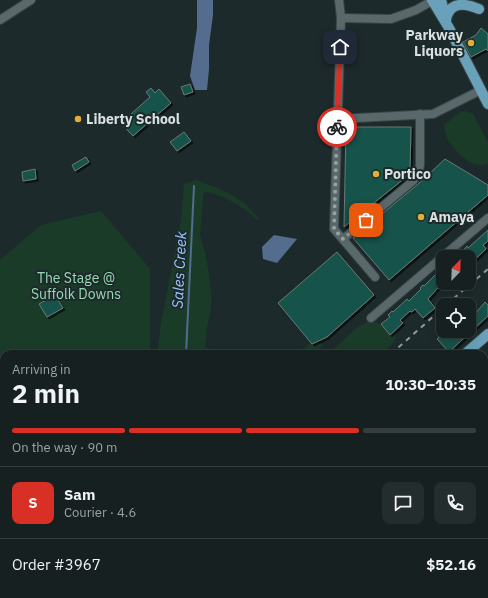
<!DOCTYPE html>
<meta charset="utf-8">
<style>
:root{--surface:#162020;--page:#232d2d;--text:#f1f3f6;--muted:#9ea3a5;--line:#353e3e;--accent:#d93025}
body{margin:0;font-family:"IBM Plex Sans",sans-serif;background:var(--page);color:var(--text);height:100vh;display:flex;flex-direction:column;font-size:15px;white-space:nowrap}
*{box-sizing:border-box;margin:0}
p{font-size:13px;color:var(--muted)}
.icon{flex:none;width:22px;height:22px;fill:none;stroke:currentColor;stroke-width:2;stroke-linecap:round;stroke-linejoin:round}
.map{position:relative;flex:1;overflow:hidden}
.sheet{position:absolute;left:0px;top:350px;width:488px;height:248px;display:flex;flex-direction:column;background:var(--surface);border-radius:12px 12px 0 0;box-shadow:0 2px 10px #0003,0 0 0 1px var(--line)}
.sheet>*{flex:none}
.needle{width:26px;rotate:23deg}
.tools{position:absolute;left:436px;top:250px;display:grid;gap:8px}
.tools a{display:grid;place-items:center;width:40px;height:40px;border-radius:8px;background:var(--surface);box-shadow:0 2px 10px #0003,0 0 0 1px var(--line);font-size:20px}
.pin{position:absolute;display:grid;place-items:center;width:34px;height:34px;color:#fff;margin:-17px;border-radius:8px;box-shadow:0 2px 6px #0006}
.courier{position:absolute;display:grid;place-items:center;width:40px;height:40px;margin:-20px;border:3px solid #d93025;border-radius:50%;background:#fff;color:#222;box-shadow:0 1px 5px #0007}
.head em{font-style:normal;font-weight:700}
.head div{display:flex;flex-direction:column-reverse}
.head{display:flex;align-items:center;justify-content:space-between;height:68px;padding:0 12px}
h1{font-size:26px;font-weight:700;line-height:30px}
.bar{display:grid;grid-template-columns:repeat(4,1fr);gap:6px 4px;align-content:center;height:48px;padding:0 12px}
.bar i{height:5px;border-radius:3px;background:var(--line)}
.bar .current{background:var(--accent)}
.bar p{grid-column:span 4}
.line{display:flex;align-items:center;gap:10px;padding:0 12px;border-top:1px solid var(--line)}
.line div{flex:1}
.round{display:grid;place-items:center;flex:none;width:42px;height:42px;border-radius:8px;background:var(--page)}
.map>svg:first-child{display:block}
.built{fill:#1f3536}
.green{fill:#1b3b29}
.water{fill:#546d8e}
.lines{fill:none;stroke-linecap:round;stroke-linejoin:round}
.stream{stroke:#546d8e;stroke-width:2}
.building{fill:#19534b;stroke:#6a7976;filter:url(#shadow)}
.minor-casing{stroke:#394445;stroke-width:10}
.major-casing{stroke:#394445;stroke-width:12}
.minor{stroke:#59686a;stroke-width:8}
.major{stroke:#6aa1ba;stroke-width:10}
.rail{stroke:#929c9d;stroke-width:2;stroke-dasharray:5 5;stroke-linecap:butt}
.done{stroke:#97a1a2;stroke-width:4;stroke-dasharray:0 7.2}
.route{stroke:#d93025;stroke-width:5}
.poi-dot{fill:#e3ae35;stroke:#1d2a2b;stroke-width:1.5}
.labels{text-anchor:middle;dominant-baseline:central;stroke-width:4;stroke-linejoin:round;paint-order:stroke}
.poi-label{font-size:14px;font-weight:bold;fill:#d9e1e2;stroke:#1d2a2b;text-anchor:start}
.park-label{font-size:14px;fill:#97dbb2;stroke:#1d2a2b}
.water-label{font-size:15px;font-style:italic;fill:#9dc7fe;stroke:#1d2a2b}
</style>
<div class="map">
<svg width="488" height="598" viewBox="0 0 488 598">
<defs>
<filter id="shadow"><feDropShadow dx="2" dy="2" stdDeviation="0" flood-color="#0009"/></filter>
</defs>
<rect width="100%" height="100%" fill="#1d2a2b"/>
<path class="built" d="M 484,409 L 488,416 L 488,493 L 484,494 Z"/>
<g class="green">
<path d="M 465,111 L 473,114 L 488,142 L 488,163 C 473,172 451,148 446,135 C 445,132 445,128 444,125 L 459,113 Z"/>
<path d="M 196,180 C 219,188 247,199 260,221 C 254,218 250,213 244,209 C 233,202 220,194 206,192 L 203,194 L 203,200 L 200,235 L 206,256 L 211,291 L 211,308 L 207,328 L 205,347 L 216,351 L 214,354 L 157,354 L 161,323 L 181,221 L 184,184 Z"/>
<path d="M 101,211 L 150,269 L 150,354 L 4,354 L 4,395 L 0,384 L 0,260 L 41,225 Z"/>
<path d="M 370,321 C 381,321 387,331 396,336 L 395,340 L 383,354 L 328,354 L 359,326 Z"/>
<path d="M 312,341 L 323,345 L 316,354 L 298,354 Z"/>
<path d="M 488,493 L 488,598 L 209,598 L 213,594 L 484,594 L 484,494 Z"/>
<path d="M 56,594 L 102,594 L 98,598 L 52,598 Z"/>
<path d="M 124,594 L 165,594 L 160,598 L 119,598 Z"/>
</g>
<g class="water">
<path d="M 197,0 L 213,0 L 213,15 L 209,45 L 209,69 L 207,90 L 195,90 L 190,76 L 197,28 Z"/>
<path d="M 274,235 L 297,239 L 277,263 L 263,259 L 262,247 Z"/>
<path d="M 229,594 L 297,594 L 302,598 L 226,598 Z"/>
</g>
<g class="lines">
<path class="stream" d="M 186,354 L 194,186"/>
</g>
<g class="building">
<path d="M 481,28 L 488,34 L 488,51 L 486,49 L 471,57 L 463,42 L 476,35 Z"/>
<path d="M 190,84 L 193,92 L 184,95 L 181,87 Z"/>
<path d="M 151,88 L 155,93 L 159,89 L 171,103 L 133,136 L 121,123 L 150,97 L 146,92 Z"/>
<path d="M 346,127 L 411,127 L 410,169 L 405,178 L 344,227 Z"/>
<path d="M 184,132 L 191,141 L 177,151 L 170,142 Z"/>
<path d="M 86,157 L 89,162 L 75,171 L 72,165 Z"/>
<path d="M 445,159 L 488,185 L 488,195 L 389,280 L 353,238 L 417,185 Z"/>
<path d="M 35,169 L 36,179 L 23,181 L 22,172 Z"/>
<path d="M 488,230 L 488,241 L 483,245 L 486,249 L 469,265 L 469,257 L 457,257 L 467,246 L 468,248 Z"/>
<path d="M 337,252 L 374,295 L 327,337 L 312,344 L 278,303 Z"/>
<path d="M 439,271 L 443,276 L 443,282 L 428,299 L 435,308 L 423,318 L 415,309 L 412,312 L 410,311 L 400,320 L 403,323 L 390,335 L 381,324 L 390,317 L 388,315 L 392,311 L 393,312 L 407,299 L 409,301 L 421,289 L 420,288 L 423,285 L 424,286 Z"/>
<path d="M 55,295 L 63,308 L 47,317 L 39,304 Z"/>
<path d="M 485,302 L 488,305 L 488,316 L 449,352 L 437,339 L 442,335 L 445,339 L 453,331 L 469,331 L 469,321 Z"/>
</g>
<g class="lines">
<g class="minor-casing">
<g id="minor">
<path d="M 339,0 L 341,18 L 334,229 L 375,277"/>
<path d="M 341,18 L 391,19 L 416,10 L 432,1"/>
<path d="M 0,20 L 31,0"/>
<path d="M 338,119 L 433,114 L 481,90"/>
<path d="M 343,239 L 413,181 L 418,173 L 420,165 L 420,114"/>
<path d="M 371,318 L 488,218"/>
<path d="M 484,393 L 488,401"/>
</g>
</g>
<g class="major-casing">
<g id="major">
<path d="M 432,0 L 449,28 L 488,104"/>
<path d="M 441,0 L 446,18"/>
<path d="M 446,20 C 449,1 465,3 479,9"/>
<path d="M 465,354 L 488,334"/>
<path d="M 185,598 L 190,594"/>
</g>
</g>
<use href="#minor" class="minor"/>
<use href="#major" class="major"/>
<g class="rail">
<path d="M 446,305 L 488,269"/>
<path d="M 391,354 L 443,308"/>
<path d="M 109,598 L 114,594"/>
</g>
</g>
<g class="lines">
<path class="done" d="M 337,127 L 334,229 L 343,239 L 366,220"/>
<path class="route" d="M 337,127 L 340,47"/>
</g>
<g class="poi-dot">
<circle cx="471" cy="43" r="4"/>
<circle cx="78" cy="119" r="4"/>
<circle cx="376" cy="174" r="4"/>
<circle cx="421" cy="217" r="4"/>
</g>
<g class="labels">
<g class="poi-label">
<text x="463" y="35" text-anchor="end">Parkway<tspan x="463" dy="16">Liquors</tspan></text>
<text x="86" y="119">Liberty School</text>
<text x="384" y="174">Portico</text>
<text x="429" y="217">Amaya</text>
</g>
<g class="park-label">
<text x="76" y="278">The Stage @<tspan x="76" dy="16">Suffolk Downs</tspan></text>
</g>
<g class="water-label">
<text transform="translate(179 270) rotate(-87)">Sales Creek</text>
</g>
</g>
</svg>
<div class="tools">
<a><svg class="needle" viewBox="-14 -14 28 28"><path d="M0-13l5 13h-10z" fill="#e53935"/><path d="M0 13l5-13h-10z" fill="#9ea3a5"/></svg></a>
<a><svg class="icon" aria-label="locate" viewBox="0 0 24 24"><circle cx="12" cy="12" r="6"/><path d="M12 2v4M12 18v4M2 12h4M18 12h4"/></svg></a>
</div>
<div class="pin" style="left:366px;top:220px;background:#ea580c"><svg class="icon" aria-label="bag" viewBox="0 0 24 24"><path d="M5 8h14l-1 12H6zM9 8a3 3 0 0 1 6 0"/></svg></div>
<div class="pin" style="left:340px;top:47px;background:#1f2937"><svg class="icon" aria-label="home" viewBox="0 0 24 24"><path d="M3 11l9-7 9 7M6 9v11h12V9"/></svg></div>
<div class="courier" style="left:337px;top:127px"><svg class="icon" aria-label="bike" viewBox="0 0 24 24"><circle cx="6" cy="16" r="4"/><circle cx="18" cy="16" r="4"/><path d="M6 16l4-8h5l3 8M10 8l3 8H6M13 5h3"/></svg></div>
<section class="sheet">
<div class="head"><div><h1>2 min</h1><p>Arriving in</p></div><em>10:30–10:35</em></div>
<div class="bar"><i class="current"></i><i class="current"></i><i class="current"></i><i></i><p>On the way · 90 m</p></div>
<div class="line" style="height:72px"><b class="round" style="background:var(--accent);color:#fff">S</b><div><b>Sam</b><p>Courier · 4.6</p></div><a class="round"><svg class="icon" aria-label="chat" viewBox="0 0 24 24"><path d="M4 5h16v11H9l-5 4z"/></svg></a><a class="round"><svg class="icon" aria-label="phone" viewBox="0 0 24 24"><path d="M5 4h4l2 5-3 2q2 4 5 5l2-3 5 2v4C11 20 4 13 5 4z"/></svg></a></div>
<div class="line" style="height:52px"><div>Order #3967</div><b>$52.16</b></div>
</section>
</div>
